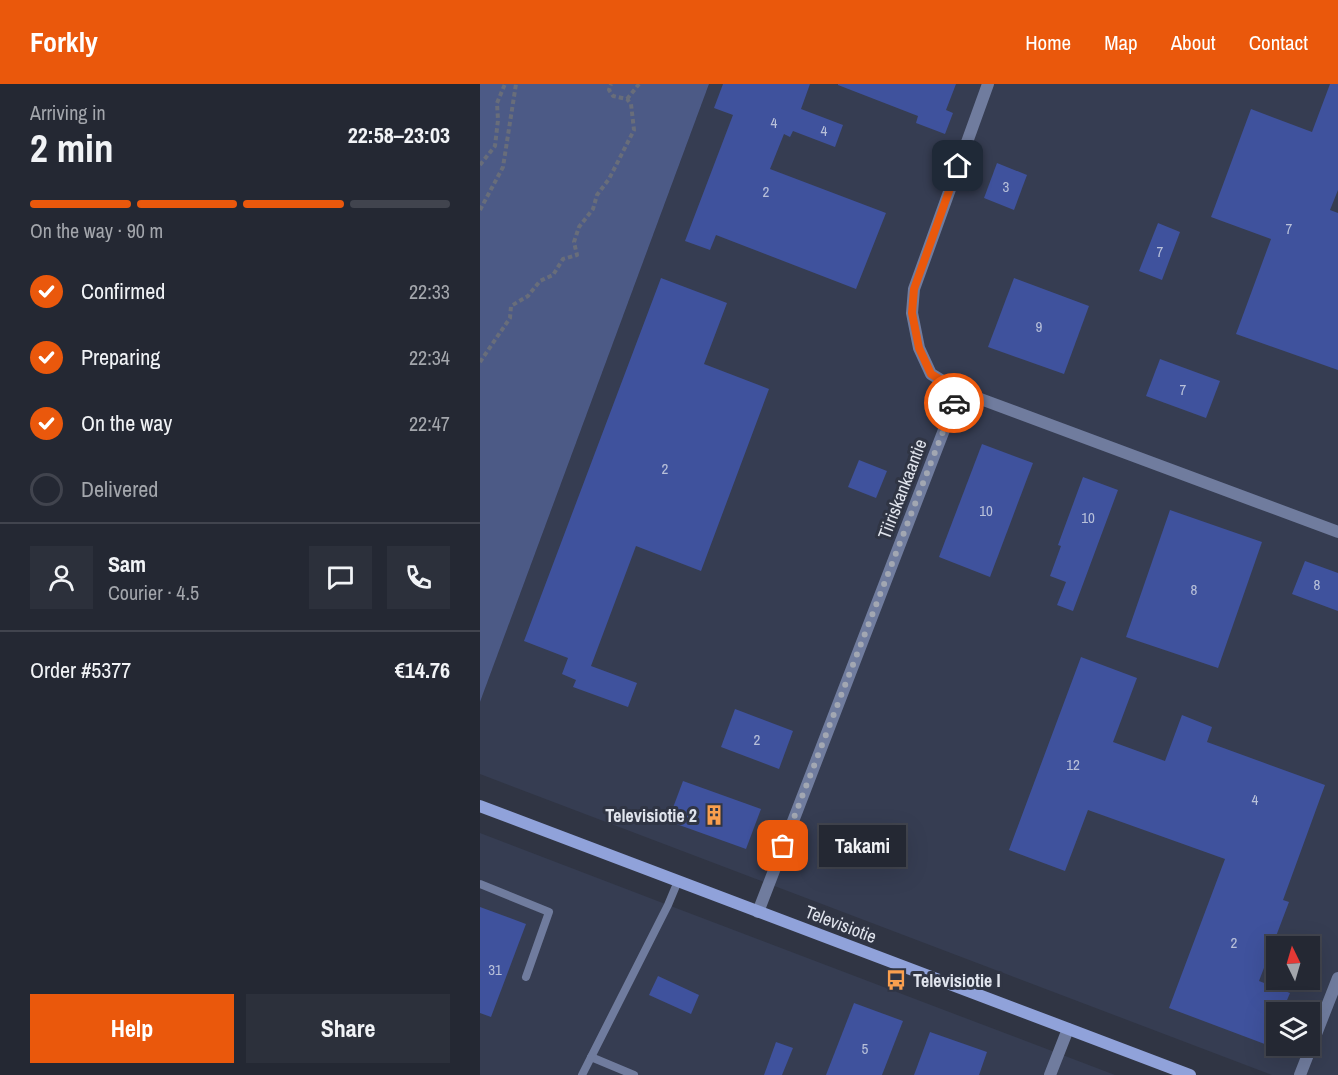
<!DOCTYPE html>
<meta charset="utf-8">
<style>
:root{--surface:#242833;--page:#2c303b;--text:#f1f3f6;--muted:#a3a6ac;--line:#41444e;--accent:#ea580c}
body{margin:0;font-family:"Archivo Narrow",sans-serif;background:var(--page);color:var(--text);height:100vh;display:flex;flex-direction:column;font-size:22px;white-space:nowrap}
*{box-sizing:border-box;margin:0}
p{font-size:20px;color:var(--muted)}
.icon{flex:none;width:33px;height:33px;fill:none;stroke:currentColor;stroke-width:2;stroke-linecap:round;stroke-linejoin:round}
.map{position:relative;flex:1;overflow:hidden}
.details{display:flex;flex-direction:column;background:var(--surface);width:480px}
.details>*{flex:none}
.needle{width:39px;rotate:355deg}
.tools{position:absolute;left:786px;top:852px;display:grid;gap:12px}
.tools a{display:grid;place-items:center;width:54px;height:54px;border-radius:0px;background:var(--surface);box-shadow:0 6px 24px #0002,0 0 0 2px var(--line);font-size:30px}
.pin{position:absolute;display:grid;place-items:center;width:51px;height:51px;color:#fff;margin:-26px;border-radius:12px;box-shadow:0 3px 9px #0006}
.courier{position:absolute;display:grid;place-items:center;width:60px;height:60px;margin:-30px;border:4px solid #ea580c;border-radius:50%;background:#fff;color:#222;box-shadow:0 2px 8px #0007}
.bubble{position:absolute;height:42px;border-radius:0px;background:var(--surface);box-shadow:0 6px 24px #0002,0 0 0 2px var(--line);font-size:20px;font-weight:700;line-height:42px;text-align:center}
.head em{font-style:normal;font-weight:700}
.head div{display:flex;flex-direction:column-reverse}
.head{display:flex;align-items:center;justify-content:space-between;height:102px;padding:0 30px}
h1{font-size:39px;font-weight:700;line-height:45px}
.bar{display:grid;grid-template-columns:repeat(4,1fr);gap:9px 6px;align-content:center;height:72px;padding:0 30px}
.bar i{height:8px;border-radius:4px;background:var(--line)}
.bar .selected{background:var(--accent)}
.bar p{grid-column:span 4}
.line{display:flex;align-items:center;gap:15px;padding:0 30px;border-top:2px solid var(--line)}
.line div{flex:1}
.round{display:grid;place-items:center;flex:none;width:63px;height:63px;border-radius:0px;background:var(--page)}
ol{padding:0 30px;list-style:none}
li{display:flex;align-items:center;gap:18px;height:66px}
li p{margin-inline-start:auto}
li .icon{padding:6px;border-radius:50%;background:var(--accent);color:#fff;stroke-width:4}
li:last-child{color:var(--muted)}
li i{width:33px;height:33px;border:3px solid var(--line);border-radius:50%}
.action{display:flex;gap:12px;margin-top:auto;padding:12px 30px}
.action a{flex:1;height:69px;border-radius:0px;background:var(--accent);color:#fff;font-size:24px;font-weight:700;line-height:69px;text-align:center}
.action a+a{background:var(--page);color:var(--text)}
header{display:flex;align-items:center;gap:36px;box-sizing:border-box;height:84px;padding:0 30px;background:var(--accent);color:#fff}
header strong{font-size:28px}
nav{display:flex;gap:33px;margin-inline-start:auto;font-size:21px}
main{display:flex;flex:1;min-height:0}
.map>svg:first-child{display:block}
.built{fill:#363d52;fill-rule:evenodd}
.green{fill:#4c5a86}
.building{fill:#3f529d}
.lines{fill:none;stroke-linecap:round;stroke-linejoin:round}
.path{stroke:#686d7a;stroke-width:4;stroke-dasharray:4.5 3;stroke-linecap:butt}
.lane{stroke:#707c9e;stroke-width:8}
.street{stroke:#707c9e;stroke-width:12}
.secondary{stroke:#90a2da;stroke-width:12}
.done{stroke:#a2a7b2;stroke-width:6;stroke-dasharray:0 10.8}
.route{stroke:#ea580c;stroke-width:8}
.labels{text-anchor:middle;dominant-baseline:central;stroke-width:6;stroke-linejoin:round;paint-order:stroke}
.number-label{font-size:15px;fill:#b8c0d9}
.street-label{font-size:18px;fill:#e0e4ed;stroke:#303544}
.poi-label{font-size:18px;font-weight:bold;fill:#e0e4ed;stroke:#303544;text-anchor:end}
</style>
<header>
<strong>Forkly</strong>
<nav><a>Home</a><a>Map</a><a>About</a><a>Contact</a></nav>
</header>
<main>
<section class="details">
<div class="head"><div><h1>2 min</h1><p>Arriving in</p></div><em>22:58–23:03</em></div>
<div class="bar"><i class="selected"></i><i class="selected"></i><i class="selected"></i><i></i><p>On the way · 90 m</p></div>
<ol>
<li><svg class="icon" aria-label="check" viewBox="0 0 24 24"><path d="M5 12l5 5 9-10"/></svg>Confirmed<p>22:33</p></li>
<li><svg class="icon" aria-label="check" viewBox="0 0 24 24"><path d="M5 12l5 5 9-10"/></svg>Preparing<p>22:34</p></li>
<li><svg class="icon" aria-label="check" viewBox="0 0 24 24"><path d="M5 12l5 5 9-10"/></svg>On the way<p>22:47</p></li>
<li><i></i>Delivered</li>
</ol>
<div class="line" style="height:108px"><a class="round"><svg class="icon" aria-label="person" viewBox="0 0 24 24"><circle cx="12" cy="8" r="4"/><path d="M4 21q1-7 8-7t8 7"/></svg></a><div><b>Sam</b><p>Courier · 4.5</p></div><a class="round"><svg class="icon" aria-label="chat" viewBox="0 0 24 24"><path d="M4 5h16v11H9l-5 4z"/></svg></a><a class="round"><svg class="icon" aria-label="phone" viewBox="0 0 24 24"><path d="M5 4h4l2 5-3 2q2 4 5 5l2-3 5 2v4C11 20 4 13 5 4z"/></svg></a></div>
<div class="line" style="height:78px"><div>Order #5377</div><b>€14.76</b></div>
<div class="action"><a>Help</a><a>Share</a></div>
</section>
<div class="map">
<svg width="858" height="991" viewBox="0 0 858 991">
<rect width="100%" height="100%" fill="#303544"/>
<g class="built">
<path d="M 229,0 L 858,0 L 858,991 L 792,991 L 0,690 L 0,618 ZM 796,862 L 830,862 L 830,896 L 796,896 ZM 796,928 L 830,928 L 830,962 L 796,962 Z"/>
<path d="M 0,749 L 188,821 L 635,991 L 0,991 Z"/>
</g>
<path class="green" d="M 0,0 L 229,0 L 0,618 Z"/>
<g class="building">
<path d="M 243,0 L 330,0 L 321,25 L 363,41 L 355,63 L 313,47 L 310,53 L 304,50 L 290,85 L 406,129 L 376,205 L 236,151 L 230,166 L 205,157 L 253,31 L 234,24 Z"/>
<path d="M 358,0 L 476,0 L 466,26 L 473,29 L 465,50 L 436,39 L 438,32 L 358,1 Z"/>
<path d="M 850,0 L 858,0 L 858,106 L 850,126 L 858,129 L 858,286 L 756,250 L 791,155 L 731,133 L 771,25 L 832,48 Z"/>
<path d="M 517,79 L 547,91 L 534,126 L 504,114 Z"/>
<path d="M 678,139 L 700,148 L 682,196 L 659,187 Z"/>
<path d="M 181,194 L 247,219 L 224,280 L 289,305 L 221,487 L 156,462 L 111,582 L 157,599 L 148,623 L 93,603 L 96,596 L 82,590 L 88,574 L 44,557 Z"/>
<path d="M 534,194 L 609,222 L 584,290 L 508,263 Z"/>
<path d="M 680,275 L 740,297 L 726,334 L 666,312 Z"/>
<path d="M 502,360 L 553,379 L 510,493 L 459,473 Z"/>
<path d="M 379,376 L 407,387 L 396,414 L 368,403 Z"/>
<path d="M 603,393 L 638,406 L 593,527 L 577,521 L 586,498 L 570,492 L 581,462 L 578,461 Z"/>
<path d="M 690,426 L 782,458 L 738,584 L 646,553 Z"/>
<path d="M 825,477 L 858,489 L 858,527 L 812,510 Z"/>
<path d="M 601,573 L 657,594 L 633,658 L 685,677 L 702,631 L 732,643 L 727,658 L 845,701 L 803,816 L 809,818 L 779,897 L 810,909 L 802,928 L 796,928 L 796,944 L 790,962 L 689,924 L 745,775 L 608,726 L 585,787 L 529,766 Z"/>
<path d="M 255,625 L 313,647 L 299,685 L 241,663 Z"/>
<path d="M 203,697 L 281,725 L 266,765 L 188,737 Z"/>
<path d="M 0,823 L 46,840 L 11,933 L 0,929 Z"/>
<path d="M 178,892 L 219,911 L 211,930 L 169,911 Z"/>
<path d="M 374,919 L 423,937 L 402,991 L 346,991 Z"/>
<path d="M 450,948 L 507,968 L 499,991 L 434,991 Z"/>
<path d="M 296,958 L 313,964 L 302,991 L 284,991 Z"/>
</g>
<g class="lines">
<g class="path">
<path d="M 147,15 L 159,0"/>
<path d="M 0,81 L 15,62 L 18,36 L 17,19 L 25,0"/>
<path d="M 0,126 L 23,83 L 36,0"/>
<path d="M 0,278 L 30,234 L 31,222 L 48,212 L 60,197 L 73,191 L 83,175 L 97,171 L 94,158 L 99,143 L 113,125 L 117,111 L 129,95 L 154,46 L 151,20 L 147,15 L 133,12 L 129,6 L 131,0"/>
</g>
<g class="lane">
<path d="M 0,800 L 69,828 L 46,893"/>
<path d="M 111,973 L 154,991"/>
<path d="M 102,991 L 188,821 L 198,797"/>
</g>
<g class="street">
<path d="M 479,307 L 451,290 L 439,264 L 432,229 L 434,205 L 508,0"/>
<path d="M 278,828 L 479,307 L 858,448"/>
<path d="M 570,991 L 588,945"/>
<path d="M 820,991 L 858,894"/>
</g>
<path class="secondary" d="M 0,722 L 710,991"/>
</g>
<g class="lines">
<path class="done" d="M 303,762 L 474,319"/>
<path class="route" d="M 474,319 L 479,307 L 451,290 L 439,264 L 432,229 L 434,205 L 478,82"/>
</g>
<defs>
<g id="building-bare" transform="scale(1.62)"><path d="M-4-6H4V6H1V3H-1V6H-4ZM-2.5-4.3h1.7v1.8h-1.7ZM.8-4.3h1.7v1.8H.8ZM-2.5-1h1.7V.8h-1.7ZM.8-1h1.7V.8H.8Z" fill="#fa9f4e" stroke="#303544" stroke-width="2.5" paint-order="stroke"/></g>
<g id="bus-bare" transform="scale(1.62)"><path d="M-5-6H5V4H4V6H2V4H-2V6H-4V4H-5ZM-3.5-4V0h7V-4ZM-3.5 1.2v1.5H-2V1.2ZM2 1.2v1.5H3.5V1.2Z" fill="#fa9f4e" stroke="#303544" stroke-width="2.5" paint-order="stroke"/></g>
</defs>
<g fill-rule="evenodd">
<use href="#building-bare" x="234" y="731"/>
<use href="#bus-bare" x="416" y="896"/>
</g>
<g class="labels">
<g class="number-label">
<text x="294" y="38">4</text>
<text x="344" y="46">4</text>
<text x="526" y="102">3</text>
<text x="286" y="107">2</text>
<text x="809" y="144">7</text>
<text x="680" y="167">7</text>
<text x="559" y="242">9</text>
<text x="703" y="305">7</text>
<text x="185" y="384">2</text>
<text x="506" y="426">10</text>
<text x="608" y="433">10</text>
<text x="837" y="500">8</text>
<text x="714" y="505">8</text>
<text x="277" y="655">2</text>
<text x="593" y="680">12</text>
<text x="775" y="715">4</text>
<text x="754" y="858">2</text>
<text x="15" y="885">31</text>
<text x="385" y="964">5</text>
</g>
<g class="street-label">
<text transform="translate(422 405) rotate(-69)">Tiiriskankaantie</text>
<text transform="translate(361 840) rotate(21)">Televisiotie</text>
</g>
<g class="poi-label">
<text x="217" y="731">Televisiotie 2</text>
<text x="433" y="896" text-anchor="start">Televisiotie I</text>
</g>
</g>
</svg>
<div class="tools">
<a><svg class="needle" viewBox="-14 -14 28 28"><path d="M0-13l5 13h-10z" fill="#e53935"/><path d="M0 13l5-13h-10z" fill="#a3a6ac"/></svg></a>
<a><svg class="icon" aria-label="layers" viewBox="0 0 24 24"><path d="M12 4l9 5-9 5-9-5zM3 14l9 5 9-5"/></svg></a>
</div>
<div class="pin" style="left:303px;top:762px;background:#ea580c"><svg class="icon" aria-label="bag" viewBox="0 0 24 24"><path d="M5 8h14l-1 12H6zM9 8a3 3 0 0 1 6 0"/></svg></div>
<div class="pin" style="left:478px;top:82px;background:#1f2937"><svg class="icon" aria-label="home" viewBox="0 0 24 24"><path d="M3 11l9-7 9 7M6 9v11h12V9"/></svg></div>
<div class="courier" style="left:474px;top:319px"><svg class="icon" aria-label="car" viewBox="0 0 24 24"><path d="M5 17H2v-5l4-1 3-4h7l3 4 3 1v5h-3M9 17h6M6 11h13"/><circle cx="7" cy="17" r="2"/><circle cx="17" cy="17" r="2"/></svg></div>
<div class="bubble" style="left:339px;top:741px;width:87px">Takami</div>
</div>
</main>
